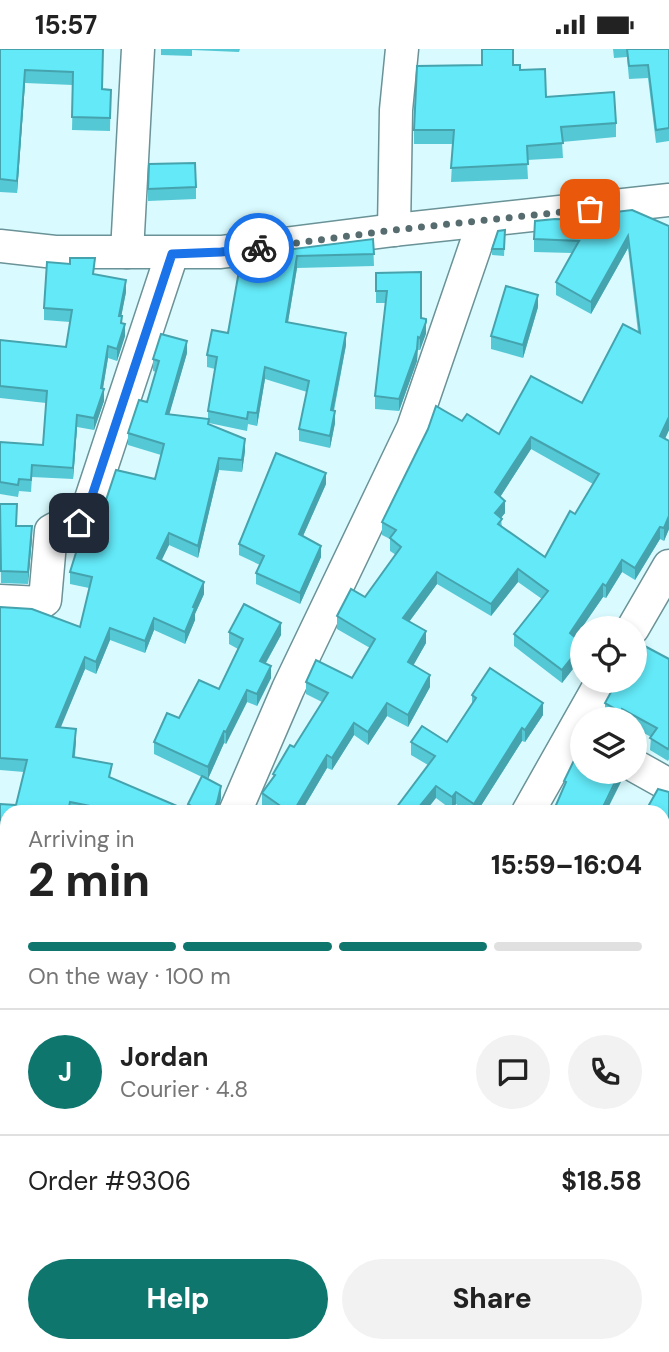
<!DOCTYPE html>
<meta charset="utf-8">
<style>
:root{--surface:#fff;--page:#f2f2f2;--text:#222;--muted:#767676;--line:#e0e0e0;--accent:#0f766e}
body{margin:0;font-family:"DM Sans",sans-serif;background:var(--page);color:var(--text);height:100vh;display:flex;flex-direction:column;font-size:26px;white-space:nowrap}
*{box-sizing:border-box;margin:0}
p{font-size:23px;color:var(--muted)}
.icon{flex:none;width:38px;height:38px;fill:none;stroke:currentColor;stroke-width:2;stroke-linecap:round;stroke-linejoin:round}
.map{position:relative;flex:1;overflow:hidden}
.sheet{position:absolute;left:0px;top:756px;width:670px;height:548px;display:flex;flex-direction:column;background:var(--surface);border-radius:21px 21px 0 0;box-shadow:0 4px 10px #0003}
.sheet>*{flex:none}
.controls{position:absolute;left:570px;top:567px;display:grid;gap:14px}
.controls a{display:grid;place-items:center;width:77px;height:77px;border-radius:50%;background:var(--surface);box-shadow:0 4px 10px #0003;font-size:35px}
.pin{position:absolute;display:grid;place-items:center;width:60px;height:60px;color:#fff;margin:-30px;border-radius:14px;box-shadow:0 4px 10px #0006}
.courier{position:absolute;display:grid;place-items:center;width:70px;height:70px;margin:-35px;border:5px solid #1a73e8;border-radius:50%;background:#fff;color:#222;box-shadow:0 2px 9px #0007}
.head em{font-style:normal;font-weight:800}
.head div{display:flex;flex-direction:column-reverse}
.head{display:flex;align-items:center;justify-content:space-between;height:119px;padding:0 28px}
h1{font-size:46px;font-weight:800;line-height:52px}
.bar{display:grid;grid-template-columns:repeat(4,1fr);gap:10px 7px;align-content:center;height:84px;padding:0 28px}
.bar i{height:9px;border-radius:5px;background:var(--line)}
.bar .on{background:var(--accent)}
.bar p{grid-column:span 4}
.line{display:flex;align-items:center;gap:18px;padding:0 28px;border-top:2px solid var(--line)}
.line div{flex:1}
.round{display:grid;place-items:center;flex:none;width:74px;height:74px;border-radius:37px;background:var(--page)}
.button{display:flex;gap:14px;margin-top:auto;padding:14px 28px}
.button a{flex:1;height:80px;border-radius:42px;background:var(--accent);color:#fff;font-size:28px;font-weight:800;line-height:80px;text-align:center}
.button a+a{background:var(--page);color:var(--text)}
.status{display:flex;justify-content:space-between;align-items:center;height:49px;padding:0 35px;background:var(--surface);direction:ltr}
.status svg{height:19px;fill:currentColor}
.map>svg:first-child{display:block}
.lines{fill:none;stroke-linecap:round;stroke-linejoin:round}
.minor-casing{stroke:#6a9297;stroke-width:35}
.minor{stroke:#fff;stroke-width:32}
.wall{fill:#55c8d5;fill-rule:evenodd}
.shaded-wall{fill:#45a3ae}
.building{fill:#63e9f8;stroke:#45a3ae;stroke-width:2;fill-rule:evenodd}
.done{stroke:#566c6f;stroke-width:7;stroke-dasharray:0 12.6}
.route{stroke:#1a73e8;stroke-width:9}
</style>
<div class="status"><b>15:57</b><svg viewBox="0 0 49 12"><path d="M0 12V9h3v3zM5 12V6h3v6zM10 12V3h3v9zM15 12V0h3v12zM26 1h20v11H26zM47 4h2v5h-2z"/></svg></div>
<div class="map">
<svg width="669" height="1303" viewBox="0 0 669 1303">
<rect width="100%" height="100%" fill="#d9fbff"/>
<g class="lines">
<g class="minor-casing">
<g id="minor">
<path d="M 394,181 L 396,61 L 402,0"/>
<path d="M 0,197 L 55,203 L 221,203 L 394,181 L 669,151"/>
<path d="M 127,203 L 138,0"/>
<path d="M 0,552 L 41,554 L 45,551 L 51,482 C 62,474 76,477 85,468 L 172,205"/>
<path d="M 633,579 L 669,517"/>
<path d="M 635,717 L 669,736"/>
<path d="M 235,763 L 288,640 L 413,379 L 484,172"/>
<path d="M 528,763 L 602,632"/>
<path d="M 663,1005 L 669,994"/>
<path d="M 0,1237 L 7,1224"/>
<path d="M 663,1254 L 669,1257"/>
<path d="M 220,1303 L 224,1297"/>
<path d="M 501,1303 L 504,1297"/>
</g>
</g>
<use href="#minor" class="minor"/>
</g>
<g class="wall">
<path d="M 0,0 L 103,0 L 102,40 L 111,41 L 110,82 L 72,81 L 73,36 L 25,34 L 17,144 L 0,143 Z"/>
<path d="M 161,0 L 240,0 L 239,3 L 192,1 L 192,7 L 161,6 Z"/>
<path d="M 613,0 L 669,0 L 669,92 L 656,94 L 648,29 L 629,30 L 627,8 L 614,9 Z"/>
<path d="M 513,16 L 520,21 L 546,48 L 616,74 L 616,88 L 562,93 L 563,109 L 527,111 L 528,130 L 451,133 L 453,95 L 414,95 L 414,81 Z"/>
<path d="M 196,138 L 196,150 L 148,152 L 148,140 Z"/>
<path d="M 669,177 L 669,381 L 665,390 L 669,392 L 669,480 L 664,492 L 660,490 L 635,531 L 622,523 L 606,549 L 603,548 L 575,588 L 583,594 L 583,607 L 562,634 L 514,597 L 514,585 L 542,550 L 518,533 L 491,567 L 437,535 L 409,573 L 426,594 L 413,616 L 430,638 L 408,678 L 387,667 L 368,696 L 354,686 L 332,721 L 327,719 L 301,763 L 272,763 L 262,756 L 262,744 L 273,729 L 273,725 L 294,698 L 322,653 L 306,645 L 306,633 L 352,629 L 370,599 L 337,580 L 337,567 L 365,548 L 396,506 L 390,502 L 390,490 L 382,486 L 382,473 L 462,372 L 499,385 L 582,354 L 638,283 L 628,199 L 591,265 L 556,246 L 556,233 L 572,204 L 534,203 L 534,190 ZM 531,400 L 593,435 L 575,465 L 545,508 L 502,479 L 501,469 L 505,464 L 500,448 Z"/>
<path d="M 505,187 L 504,207 L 492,206 L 492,200 Z"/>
<path d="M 373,190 L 374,217 L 297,219 L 288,273 L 346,296 L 334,362 L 335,374 L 330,399 L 299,392 L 299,380 L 307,343 L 265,330 L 257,377 L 248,375 L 247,382 L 209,374 L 209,376 L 245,402 L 242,423 L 219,421 L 198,509 L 169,496 L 161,511 L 204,545 L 195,565 L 195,571 L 185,595 L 154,581 L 145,604 L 110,591 L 96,625 L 85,620 L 60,678 L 76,692 L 75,708 L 111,729 L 188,762 L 188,755 L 202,728 L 154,705 L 154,693 L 179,669 L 219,640 L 238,600 L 229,595 L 229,583 L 281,586 L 266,614 L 271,629 L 257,657 L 247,653 L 226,695 L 224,694 L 208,730 L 221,749 L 218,763 L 7,763 L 7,798 L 0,797 L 0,755 L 16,756 L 24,723 L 0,721 L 0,558 L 80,578 L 89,539 L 70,535 L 70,523 L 96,470 L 155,430 L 161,406 L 128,396 L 128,384 L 147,353 L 156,323 L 153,322 L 153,310 L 187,304 L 169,365 L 208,370 L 208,362 L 215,320 L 207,318 L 207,306 L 228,284 L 262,226 L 261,204 Z"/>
<path d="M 376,224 L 421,269 L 426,282 L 420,301 L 418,301 L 417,312 L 399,362 L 375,360 L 375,347 L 386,254 L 376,254 Z"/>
<path d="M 95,225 L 126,243 L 121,267 L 122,274 L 125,287 L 117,312 L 108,309 L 103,339 L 104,352 L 94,381 L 77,378 L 73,430 L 32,428 L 31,443 L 19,442 L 18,448 L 0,445 L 0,393 L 43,396 L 46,354 L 0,349 L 0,291 L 66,298 L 70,273 L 44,271 L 44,259 Z"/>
<path d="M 538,258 L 523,309 L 491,300 L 491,287 Z"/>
<path d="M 326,435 L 303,487 L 321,508 L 300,555 L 256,535 L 256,524 L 260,516 L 239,506 L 239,495 Z"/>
<path d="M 0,455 L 17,477 L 32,489 L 28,535 L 1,534 Z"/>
<path d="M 669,610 L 669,710 L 668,712 L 650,701 L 651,688 L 635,679 L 635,670 L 612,670 L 605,666 L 605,654 Z"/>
<path d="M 472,646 L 543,666 L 525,693 L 522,692 L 477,763 L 467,763 L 456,755 L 452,761 L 436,749 L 428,716 L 411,706 L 411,693 L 447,693 L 472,655 Z"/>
<path d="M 0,1017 L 7,1021 L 7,1169 L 0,1165 Z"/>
<path d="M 669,1021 L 669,1220 L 663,1216 L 663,1031 Z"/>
<path d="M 70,1297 L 192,1297 L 190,1301 L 186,1298 L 183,1303 L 81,1303 Z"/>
</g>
<g class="shaded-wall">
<path d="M 25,21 L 25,34 L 17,144 L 17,132 Z"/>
<path d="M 628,187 L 628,199 L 591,265 L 591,253 Z"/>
<path d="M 297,207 L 297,219 L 286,285 L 286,273 Z"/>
<path d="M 126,231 L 126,243 L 119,279 L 119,267 Z"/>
<path d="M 538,246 L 538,258 L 523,309 L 523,296 Z"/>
<path d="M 426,270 L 426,285 L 420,301 L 420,289 Z"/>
<path d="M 125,275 L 125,287 L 117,312 L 117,300 Z"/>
<path d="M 346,284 L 346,296 L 331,374 L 331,361 Z"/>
<path d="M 418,288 L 417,312 L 399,362 L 399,350 Z"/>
<path d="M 187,292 L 187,304 L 166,377 L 166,365 Z"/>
<path d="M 108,297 L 108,309 L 102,345 L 104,340 L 104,352 L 94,381 L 94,369 L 101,339 Z"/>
<path d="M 265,318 L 265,330 L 257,377 L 257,364 Z"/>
<path d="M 335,362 L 335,374 L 330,399 L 330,387 Z"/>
<path d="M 77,366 L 77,378 L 73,430 L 73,419 Z"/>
<path d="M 669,368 L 669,381 L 660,400 L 660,387 Z"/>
<path d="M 531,388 L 531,400 L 495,456 L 495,443 Z"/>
<path d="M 245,390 L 245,402 L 242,423 L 242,411 Z"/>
<path d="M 219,409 L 219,421 L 198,509 L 198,497 Z"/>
<path d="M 326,424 L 326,435 L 299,496 L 299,485 Z"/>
<path d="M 505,452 L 505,464 L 495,476 L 495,464 Z"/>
<path d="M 669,467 L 669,480 L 664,492 L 664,479 Z"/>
<path d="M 32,477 L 32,489 L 28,535 L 28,523 Z"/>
<path d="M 660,478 L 660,490 L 635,531 L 635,519 Z"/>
<path d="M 169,484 L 169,496 L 157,521 L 157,509 Z"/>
<path d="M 321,497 L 321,508 L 300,555 L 300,544 Z"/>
<path d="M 622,511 L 622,523 L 606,549 L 606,537 Z"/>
<path d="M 518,520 L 518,533 L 491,567 L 491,555 Z"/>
<path d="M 437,523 L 437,535 L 403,581 L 403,569 Z"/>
<path d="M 204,533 L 204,545 L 195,565 L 195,571 L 185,595 L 185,583 L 193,558 Z"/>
<path d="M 603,535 L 603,548 L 570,596 L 570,584 Z"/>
<path d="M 154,569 L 154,581 L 145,604 L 145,592 Z"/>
<path d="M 281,574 L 281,586 L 260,624 L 260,612 Z"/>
<path d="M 110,579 L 110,591 L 96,625 L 96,613 Z"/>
<path d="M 426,582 L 426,594 L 408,626 L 408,613 Z"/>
<path d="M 583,595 L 583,607 L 562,634 L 562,621 Z"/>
<path d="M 85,608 L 85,620 L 56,690 L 56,678 Z"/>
<path d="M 271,617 L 271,629 L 257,657 L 257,645 Z"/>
<path d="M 430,626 L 430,638 L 408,678 L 408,666 Z"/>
<path d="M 247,641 L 247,653 L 226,695 L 226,683 Z"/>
<path d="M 387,654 L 387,667 L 368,696 L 368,683 Z"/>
<path d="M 543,654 L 543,666 L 525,693 L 525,681 Z"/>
<path d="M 354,674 L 354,686 L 332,721 L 332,709 Z"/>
<path d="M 522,679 L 522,692 L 477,763 L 474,763 L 474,755 Z"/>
<path d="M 76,680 L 76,692 L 73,720 L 73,708 Z"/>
<path d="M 224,682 L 224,694 L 208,730 L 208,718 Z"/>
<path d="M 327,706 L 327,719 L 301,763 L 295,760 Z"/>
<path d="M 621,723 L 621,733 L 606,763 L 601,763 Z"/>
<path d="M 221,737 L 221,749 L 218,763 L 212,763 Z"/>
<path d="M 436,737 L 436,749 L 425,763 L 415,763 Z"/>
<path d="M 456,743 L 456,755 L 452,761 L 452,748 Z"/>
<path d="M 7,848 L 7,860 L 0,876 L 0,864 Z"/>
<path d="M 669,860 L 669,871 L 663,883 L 663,871 Z"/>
<path d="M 36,1297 L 43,1297 L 39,1303 L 32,1303 Z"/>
<path d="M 181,1297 L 186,1297 L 186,1298 L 183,1303 L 178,1303 Z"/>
<path d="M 463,1297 L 470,1297 L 466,1303 L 459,1303 Z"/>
<path d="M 614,1297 L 621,1297 L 617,1303 L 612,1300 Z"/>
</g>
<g class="building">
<path d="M 0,0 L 103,0 L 102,40 L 111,41 L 110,69 L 72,68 L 73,23 L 25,21 L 17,132 L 0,130 Z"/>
<path d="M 482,0 L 513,0 L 513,16 L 520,16 L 520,21 L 545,20 L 546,48 L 614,43 L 616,74 L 561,78 L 563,94 L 527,97 L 528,115 L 451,119 L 454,81 L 414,81 L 417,17 L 482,16 Z"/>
<path d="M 627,0 L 669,0 L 669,79 L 656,81 L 648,16 L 629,17 Z"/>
<path d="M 195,114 L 196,138 L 148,140 L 149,115 Z"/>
<path d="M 632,161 L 669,177 L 669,368 L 660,387 L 669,392 L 669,467 L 664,479 L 660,478 L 635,519 L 622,511 L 606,537 L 603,535 L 570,584 L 583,595 L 562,621 L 514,585 L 548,542 L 518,520 L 491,555 L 437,523 L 403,569 L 426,582 L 408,613 L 430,626 L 408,666 L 387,654 L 368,683 L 354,674 L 332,709 L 327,706 L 295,760 L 300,763 L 280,763 L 282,758 L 262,744 L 275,726 L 273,725 L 290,696 L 294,698 L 328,644 L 306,633 L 316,611 L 352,629 L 375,590 L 337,567 L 351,540 L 365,548 L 401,498 L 390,489 L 396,481 L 382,473 L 428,380 L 436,357 L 462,372 L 467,365 L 499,385 L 531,327 L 582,354 L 623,275 L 640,284 L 628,187 L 591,253 L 556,233 L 579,192 L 534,190 L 535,172 L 555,170 L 591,171 L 590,166 ZM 531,388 L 599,425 L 575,465 L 570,462 L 545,508 L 498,475 L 502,470 L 495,464 L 505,452 L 495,443 Z"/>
<path d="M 505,181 L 504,200 L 492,200 L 498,182 Z"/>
<path d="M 373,190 L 374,205 L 297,207 L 286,273 L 346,284 L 331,361 L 335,362 L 330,387 L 299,380 L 309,332 L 265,318 L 257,364 L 248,363 L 247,370 L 208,362 L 217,308 L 207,306 L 212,281 L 228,284 L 239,222 L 263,226 L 261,204 Z"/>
<path d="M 70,209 L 95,209 L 93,225 L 126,231 L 119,267 L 122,267 L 121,274 L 125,275 L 117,300 L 108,297 L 101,339 L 104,340 L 94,369 L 77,366 L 73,419 L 32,416 L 31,431 L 19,430 L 18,436 L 0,433 L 0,393 L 43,396 L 47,342 L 0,337 L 0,291 L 66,298 L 72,261 L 44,259 L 47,213 L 70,215 Z"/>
<path d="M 421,223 L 421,269 L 426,270 L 426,273 L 420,289 L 418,288 L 417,300 L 399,350 L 375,347 L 387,242 L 376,242 L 376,224 Z"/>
<path d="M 506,237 L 538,246 L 523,296 L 491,287 Z"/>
<path d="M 161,285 L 187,292 L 166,365 L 209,370 L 208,375 L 245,390 L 242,411 L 219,409 L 198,497 L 169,484 L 157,509 L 204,533 L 193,558 L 195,559 L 185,583 L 154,569 L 145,592 L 110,579 L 96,613 L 85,608 L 56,678 L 76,680 L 73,708 L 112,715 L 109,728 L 191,763 L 120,763 L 70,753 L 68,763 L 7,763 L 7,786 L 0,785 L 0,755 L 16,756 L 27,711 L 0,709 L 0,558 L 32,560 L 80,578 L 92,528 L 70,523 L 84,478 L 96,470 L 102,463 L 116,421 L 155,430 L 164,395 L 128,384 L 139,351 L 147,353 L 159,312 L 153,310 Z"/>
<path d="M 276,404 L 326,424 L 299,485 L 321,497 L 300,544 L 256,524 L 264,507 L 239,495 Z"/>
<path d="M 0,455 L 17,455 L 16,477 L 32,477 L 28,523 L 1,522 Z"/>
<path d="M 244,555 L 281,574 L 260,612 L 271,617 L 257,645 L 247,641 L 226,683 L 224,682 L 208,718 L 154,693 L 167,664 L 179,669 L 199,631 L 219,640 L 243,590 L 229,583 Z"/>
<path d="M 639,594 L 669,610 L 669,698 L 668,700 L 650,689 L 657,679 L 622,660 L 621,663 L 605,654 L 617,632 L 635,632 L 635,599 Z"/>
<path d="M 490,619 L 543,654 L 525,681 L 522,679 L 474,755 L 456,743 L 452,748 L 436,737 L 415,763 L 393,763 L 435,707 L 411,693 L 422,677 L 447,693 L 476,649 L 472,646 Z"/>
<path d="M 579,701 L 583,703 L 583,723 L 620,723 L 601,762 L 602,763 L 553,763 L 566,733 L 564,732 Z"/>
<path d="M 202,727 L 221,737 L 217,754 L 212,763 L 202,763 L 188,755 Z"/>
<path d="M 658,740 L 669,743 L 669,860 L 663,871 L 663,785 L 665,782 L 663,781 L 663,763 L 645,763 Z"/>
<path d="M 7,822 L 7,848 L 0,864 L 0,842 Z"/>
<path d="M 0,1017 L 7,1021 L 7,1157 L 0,1153 Z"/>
<path d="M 669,1021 L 669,1208 L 663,1205 L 663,1141 L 666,1137 L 663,1136 L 663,1031 Z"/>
<path d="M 667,1284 L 669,1285 L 669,1303 L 656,1303 L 659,1297 L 663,1297 L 663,1290 Z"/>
<path d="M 7,1290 L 7,1297 L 36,1297 L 32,1303 L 0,1303 Z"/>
<path d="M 91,1297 L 181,1297 L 178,1303 L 102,1303 Z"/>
<path d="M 238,1297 L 313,1297 L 324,1303 L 234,1303 Z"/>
<path d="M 352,1297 L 463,1297 L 459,1303 L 348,1303 Z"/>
<path d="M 547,1297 L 614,1297 L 612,1300 L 617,1303 L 544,1303 Z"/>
</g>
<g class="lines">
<path class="done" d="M 259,199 L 394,181 L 590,160"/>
<path class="route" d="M 79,474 L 85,468 L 172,205 L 221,203 L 259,199"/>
</g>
</svg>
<div class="controls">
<a><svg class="icon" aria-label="locate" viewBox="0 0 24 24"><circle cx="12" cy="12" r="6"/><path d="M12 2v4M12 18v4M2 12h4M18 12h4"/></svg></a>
<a><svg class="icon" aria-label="layers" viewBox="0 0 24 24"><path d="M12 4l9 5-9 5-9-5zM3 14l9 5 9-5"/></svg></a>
</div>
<div class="pin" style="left:590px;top:160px;background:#ea580c"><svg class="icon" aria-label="bag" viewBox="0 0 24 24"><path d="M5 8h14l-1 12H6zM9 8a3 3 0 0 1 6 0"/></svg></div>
<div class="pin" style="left:79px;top:474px;background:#1f2937"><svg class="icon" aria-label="home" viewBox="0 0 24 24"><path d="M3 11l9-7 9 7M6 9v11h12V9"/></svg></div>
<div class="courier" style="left:259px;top:199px"><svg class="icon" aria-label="bike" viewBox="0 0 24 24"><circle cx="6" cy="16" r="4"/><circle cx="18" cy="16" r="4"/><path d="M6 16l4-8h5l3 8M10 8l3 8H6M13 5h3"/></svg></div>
<section class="sheet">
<div class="head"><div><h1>2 min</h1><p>Arriving in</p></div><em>15:59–16:04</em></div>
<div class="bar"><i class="on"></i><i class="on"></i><i class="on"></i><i></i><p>On the way · 100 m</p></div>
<div class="line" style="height:126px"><b class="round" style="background:var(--accent);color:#fff">J</b><div><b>Jordan</b><p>Courier · 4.8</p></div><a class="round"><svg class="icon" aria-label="chat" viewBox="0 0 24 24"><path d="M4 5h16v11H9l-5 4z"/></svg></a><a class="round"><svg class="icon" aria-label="phone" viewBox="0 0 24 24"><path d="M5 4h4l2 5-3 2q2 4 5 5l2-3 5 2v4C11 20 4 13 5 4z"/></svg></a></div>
<div class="line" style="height:91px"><div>Order #9306</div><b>$18.58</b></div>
<div class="button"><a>Help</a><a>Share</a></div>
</section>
</div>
